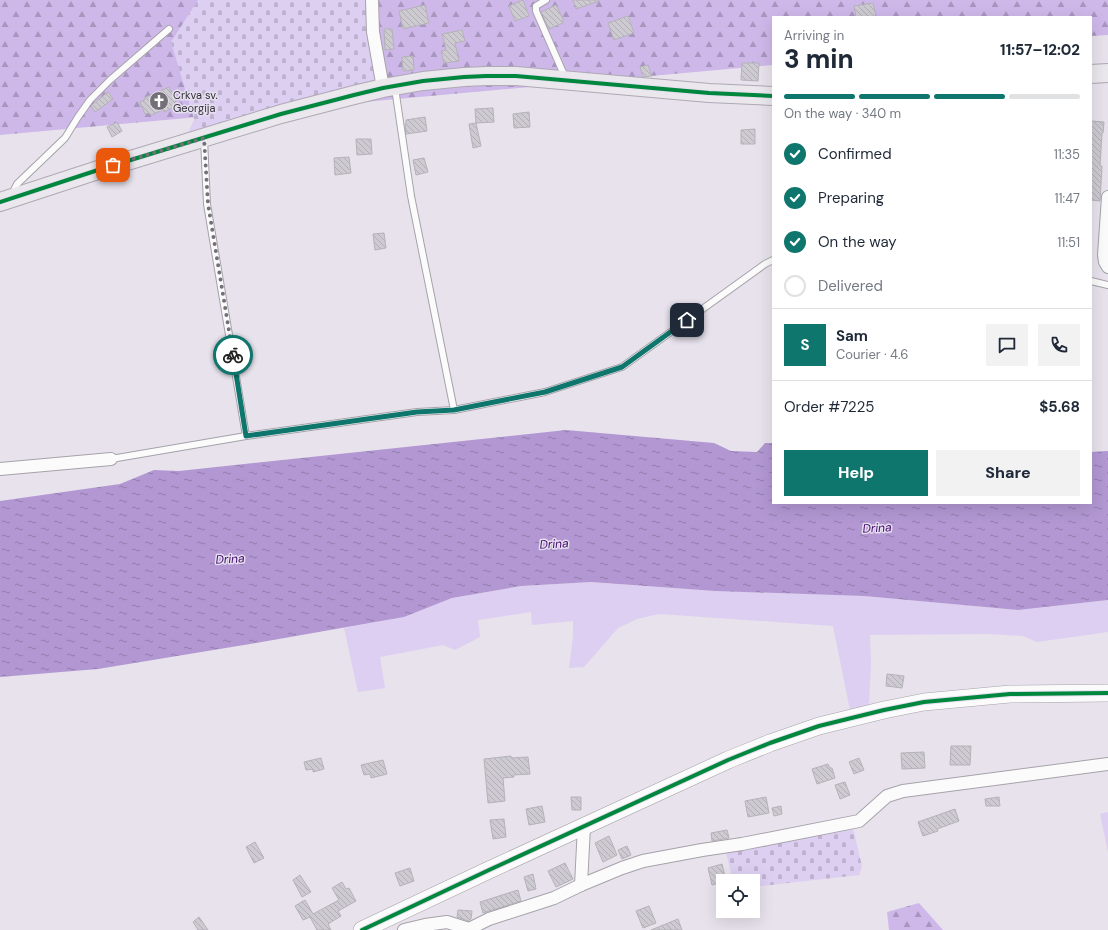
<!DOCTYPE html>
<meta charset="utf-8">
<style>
:root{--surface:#fff;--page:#f2f2f3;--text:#1f2937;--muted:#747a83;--line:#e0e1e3;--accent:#0f766e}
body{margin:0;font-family:"DM Sans",sans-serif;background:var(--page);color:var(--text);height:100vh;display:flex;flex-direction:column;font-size:15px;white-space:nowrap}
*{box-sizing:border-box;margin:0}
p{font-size:13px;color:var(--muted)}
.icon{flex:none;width:22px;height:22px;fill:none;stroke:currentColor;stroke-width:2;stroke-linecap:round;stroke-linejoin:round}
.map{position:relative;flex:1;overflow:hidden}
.side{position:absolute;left:772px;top:16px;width:320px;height:488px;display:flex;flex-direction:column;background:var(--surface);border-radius:0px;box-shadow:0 4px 16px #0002}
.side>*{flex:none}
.tools{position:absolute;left:716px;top:874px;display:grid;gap:8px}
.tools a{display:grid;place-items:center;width:44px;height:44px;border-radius:0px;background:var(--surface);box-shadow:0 4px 16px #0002;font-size:20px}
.pin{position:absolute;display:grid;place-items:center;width:34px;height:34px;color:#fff;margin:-17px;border-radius:8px;box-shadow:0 2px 6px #0006}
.courier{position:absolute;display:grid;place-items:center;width:40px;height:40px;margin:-20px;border:3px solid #0f766e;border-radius:50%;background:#fff;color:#222;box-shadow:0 1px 5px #0007}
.overview em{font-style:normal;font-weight:800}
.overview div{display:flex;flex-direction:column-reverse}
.overview{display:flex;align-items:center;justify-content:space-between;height:68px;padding:0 12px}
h1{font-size:26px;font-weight:800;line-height:30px}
.bar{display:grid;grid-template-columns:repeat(4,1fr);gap:6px 4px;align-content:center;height:48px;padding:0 12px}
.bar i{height:5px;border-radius:3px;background:var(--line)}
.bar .on{background:var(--accent)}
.bar p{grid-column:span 4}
.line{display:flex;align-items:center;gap:10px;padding:0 12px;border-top:1px solid var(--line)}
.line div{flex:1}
.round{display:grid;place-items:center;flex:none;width:42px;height:42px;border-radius:0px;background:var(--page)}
ol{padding:0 12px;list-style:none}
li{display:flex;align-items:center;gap:12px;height:44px}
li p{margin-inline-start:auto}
li .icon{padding:4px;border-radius:50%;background:var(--accent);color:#fff;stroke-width:4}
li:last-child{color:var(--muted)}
li i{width:22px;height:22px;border:2px solid var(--line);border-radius:50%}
.button{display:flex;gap:8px;margin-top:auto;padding:8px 12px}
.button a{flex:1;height:46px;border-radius:0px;background:var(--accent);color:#fff;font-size:16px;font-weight:800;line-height:46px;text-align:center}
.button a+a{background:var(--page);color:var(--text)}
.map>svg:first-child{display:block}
.green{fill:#ddcff1}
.forest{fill:url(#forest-firs)}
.cemetery{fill:url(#cemetery-stones)}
.water{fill:url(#water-ripples)}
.building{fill:url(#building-back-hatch);stroke:#b5b2b9}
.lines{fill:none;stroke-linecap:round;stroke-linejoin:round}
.lane-casing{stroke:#a6a2a9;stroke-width:8}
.street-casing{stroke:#a6a2a9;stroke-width:14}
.secondary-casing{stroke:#a6a2a9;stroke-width:18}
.primary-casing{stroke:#aea9b5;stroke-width:20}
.lane{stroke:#fbfbfc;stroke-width:6}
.street{stroke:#fbfbfc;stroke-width:12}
.secondary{stroke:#fbfbfc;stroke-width:17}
.primary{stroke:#eae7ed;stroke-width:18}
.cycleway-casing{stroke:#e6dfef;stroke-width:6}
.cycleway{stroke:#00873e;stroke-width:4}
.done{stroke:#737077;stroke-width:4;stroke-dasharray:0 7.2}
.route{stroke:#0f766e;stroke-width:5}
.labels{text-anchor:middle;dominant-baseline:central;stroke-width:3;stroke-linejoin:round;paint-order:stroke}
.poi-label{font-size:11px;fill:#343238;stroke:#e6dfef;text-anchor:start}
.water-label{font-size:12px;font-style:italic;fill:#42086c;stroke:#e6dfef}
</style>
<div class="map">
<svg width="1108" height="930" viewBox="0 0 1108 930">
<defs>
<pattern id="forest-firs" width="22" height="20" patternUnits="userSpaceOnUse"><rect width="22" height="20" fill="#ceb8ea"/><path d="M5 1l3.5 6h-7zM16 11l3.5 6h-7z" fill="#a896bf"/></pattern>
<pattern id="cemetery-stones" width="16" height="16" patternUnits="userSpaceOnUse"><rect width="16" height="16" fill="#ddcff1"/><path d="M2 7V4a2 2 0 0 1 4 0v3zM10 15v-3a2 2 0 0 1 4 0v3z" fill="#beb2cf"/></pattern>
<pattern id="water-ripples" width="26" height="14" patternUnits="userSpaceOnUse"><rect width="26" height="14" fill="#b297d2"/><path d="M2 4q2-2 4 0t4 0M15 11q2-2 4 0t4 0" fill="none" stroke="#927cab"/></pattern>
<pattern id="building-back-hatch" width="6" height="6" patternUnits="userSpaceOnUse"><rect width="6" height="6" fill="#cecad2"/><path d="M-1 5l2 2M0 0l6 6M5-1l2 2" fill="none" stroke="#b2aeb5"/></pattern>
</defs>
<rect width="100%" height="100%" fill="#e7e2ec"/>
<g class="green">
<path d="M 591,582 L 715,591 L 864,596 L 1018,610 L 1108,600 L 1108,632 L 1037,642 L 1023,636 L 988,634 L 870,635 L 871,663 L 869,705 L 850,710 L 833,626 L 659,614 L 637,619 L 618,628 L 584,667 L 569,668 L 573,637 L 573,621 L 532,625 L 531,612 L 478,620 L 480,637 L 455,650 L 443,645 L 380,657 L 385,688 L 358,692 L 344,628 L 404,617 L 452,598 L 521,586 Z"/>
<path d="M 1108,812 L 1108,852 L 1100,814 Z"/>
</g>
<g class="forest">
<path d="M 0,0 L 1108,0 L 1108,35 L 1091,36 L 1091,17 L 773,17 L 773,65 L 0,135 Z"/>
<path d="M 919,903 L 943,930 L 889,930 L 887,912 Z"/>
</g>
<g class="cemetery">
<path d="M 198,0 L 374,0 L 378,86 L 188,134 L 194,119 L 171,42 Z"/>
<path d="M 853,828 L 861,862 L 862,867 L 859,875 L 753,887 L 753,881 L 733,881 L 726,853 Z"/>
</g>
<path class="water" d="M 566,430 L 714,443 L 731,451 L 757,452 L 765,443 L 773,443 L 773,503 L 1091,503 L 1091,452 L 1108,451 L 1108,600 L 1018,610 L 864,596 L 715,591 L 591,582 L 521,586 L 452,598 L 404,617 L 256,643 L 98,669 L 0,677 L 0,501 L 120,484 L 154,470 L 179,471 Z"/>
<g class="building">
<path d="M 523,0 L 529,16 L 515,21 L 509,6 Z"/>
<path d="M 573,0 L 599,0 L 599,1 L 576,9 Z"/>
<path d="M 873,3 L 876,17 L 856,17 L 854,6 Z"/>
<path d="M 425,5 L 429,23 L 403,29 L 399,11 Z"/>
<path d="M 556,5 L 563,19 L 563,23 L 549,29 L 541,12 Z"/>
<path d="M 628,16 L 634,33 L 614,40 L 608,23 Z"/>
<path d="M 384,29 L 392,29 L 394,49 L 385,50 Z"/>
<path d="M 462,30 L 465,41 L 455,43 L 459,61 L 444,63 L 441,51 L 446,50 L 442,34 Z"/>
<path d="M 413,56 L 414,70 L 403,71 L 402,57 Z"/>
<path d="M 742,63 L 759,63 L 758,81 L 741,80 Z"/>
<path d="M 648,65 L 652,76 L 643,77 L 640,67 Z"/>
<path d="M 169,87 L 170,91 L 174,92 L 177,99 L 172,108 L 164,112 L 163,110 L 151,115 L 149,113 L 145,114 L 140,102 L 145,100 L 144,98 Z"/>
<path d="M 108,92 L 113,99 L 95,112 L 91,106 L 94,103 Z"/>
<path d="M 493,108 L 494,122 L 476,123 L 475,109 Z"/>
<path d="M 529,112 L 530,127 L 514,128 L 513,114 Z"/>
<path d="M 425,117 L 427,131 L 406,134 L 405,124 L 406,123 L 406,120 Z"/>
<path d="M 1091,121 L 1104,122 L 1103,133 L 1102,133 L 1100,166 L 1102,166 L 1100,201 L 1091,200 Z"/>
<path d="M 117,122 L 122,131 L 112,137 L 107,127 Z"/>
<path d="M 476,123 L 481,146 L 473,148 L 469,124 Z"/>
<path d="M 755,129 L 755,144 L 741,144 L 741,130 Z"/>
<path d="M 356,139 L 371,139 L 372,154 L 357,155 Z"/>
<path d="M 349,157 L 351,173 L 335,175 L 334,158 Z"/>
<path d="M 424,158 L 428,172 L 416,175 L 413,160 Z"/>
<path d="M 384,233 L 386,248 L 375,250 L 373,234 Z"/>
<path d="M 887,674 L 904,676 L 902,688 L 886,686 Z"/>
<path d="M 951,746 L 971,746 L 970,765 L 950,765 Z"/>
<path d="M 924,752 L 925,768 L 902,769 L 901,753 Z"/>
<path d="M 511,756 L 511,758 L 528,757 L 530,774 L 513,775 L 514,777 L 503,778 L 505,801 L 488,803 L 484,759 Z"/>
<path d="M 321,758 L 324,769 L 313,772 L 313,769 L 306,770 L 304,762 Z"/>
<path d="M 859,758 L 864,770 L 854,774 L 849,762 Z"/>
<path d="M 383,760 L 387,774 L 371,778 L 370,774 L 364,775 L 361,765 Z"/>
<path d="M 828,764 L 830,768 L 832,768 L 835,778 L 817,784 L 812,769 Z"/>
<path d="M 845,782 L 850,795 L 840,799 L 835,785 Z"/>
<path d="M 571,797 L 581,797 L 581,810 L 572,810 Z"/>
<path d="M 766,797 L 769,813 L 748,817 L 745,801 Z"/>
<path d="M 999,797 L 1000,806 L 986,806 L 985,799 Z"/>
<path d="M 542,806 L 545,822 L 529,825 L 526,809 Z"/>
<path d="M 781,806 L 782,814 L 774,816 L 772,808 Z"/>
<path d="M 955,809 L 959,821 L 937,829 L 938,831 L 923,836 L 918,822 Z"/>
<path d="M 504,819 L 506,837 L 493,839 L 490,820 Z"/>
<path d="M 727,830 L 729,838 L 712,841 L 711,833 Z"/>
<path d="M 609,836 L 617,855 L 603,862 L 595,843 Z"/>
<path d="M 255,842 L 264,858 L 254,863 L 246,847 Z"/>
<path d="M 627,846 L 631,855 L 622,859 L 618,850 Z"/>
<path d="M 565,863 L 573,879 L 556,887 L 548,871 Z"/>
<path d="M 722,864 L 726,881 L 712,885 L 708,868 Z"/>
<path d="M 410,868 L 414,881 L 400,886 L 395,873 Z"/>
<path d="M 533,874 L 536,889 L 528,891 L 524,877 Z"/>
<path d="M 300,875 L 311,892 L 302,897 L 293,880 Z"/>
<path d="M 342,882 L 346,889 L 349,888 L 356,901 L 338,911 L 341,916 L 328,924 L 331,930 L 317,930 L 310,917 L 303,920 L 295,906 L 305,900 L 313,914 L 339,900 L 332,888 Z"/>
<path d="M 518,890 L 521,901 L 483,913 L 480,902 Z"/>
<path d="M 649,906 L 656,923 L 643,928 L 636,911 Z"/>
<path d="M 458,910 L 472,911 L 471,919 L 468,921 L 457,917 Z"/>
<path d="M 199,917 L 208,930 L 198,930 L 193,922 Z"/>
<path d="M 678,919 L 682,930 L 651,930 Z"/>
</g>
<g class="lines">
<g class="lane-casing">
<g id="lane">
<path d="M 546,0 L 536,6 L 536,11 L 565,77"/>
<path d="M 395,88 L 411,196 L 454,410"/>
<path d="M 204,139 L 207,204 L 246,436"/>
<path d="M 13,194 L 13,192 L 17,184 L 65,138 L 78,117 L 90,100 L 110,80 L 169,29"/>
<path d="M 1091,281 L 1108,285"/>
<path d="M 111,459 L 246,436 L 417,412 L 454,410 L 545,392 L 622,367 L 765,264 L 773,260"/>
</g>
</g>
<g class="street-casing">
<g id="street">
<path d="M 372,0 L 373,32 L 383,88"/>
<path d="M 1108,197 L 1104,255 L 1105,262 L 1108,267"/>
<path d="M 0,469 L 111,459"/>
<path d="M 581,885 L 584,826"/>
<path d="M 404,930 L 425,925 L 447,922 L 469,929 L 489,919 L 554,898 L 581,885 L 622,868 L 643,861 L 702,850 L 742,844 L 859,821 L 887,796 L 903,791 L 1108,764"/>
</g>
</g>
<g class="secondary-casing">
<path id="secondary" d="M 362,930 L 489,870 L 728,760 L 770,743 L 819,726 L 884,710 L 924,702 L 1010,694 L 1108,693"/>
</g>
<g class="primary-casing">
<g id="primary">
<path d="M 1091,74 L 1108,73"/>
<path d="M 0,202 L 98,170 L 281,114 L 354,95 L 383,88 L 423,81 L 464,77 L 486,76 L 516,76 L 709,93 L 773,96"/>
</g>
</g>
<use href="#lane" class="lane"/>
<use href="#street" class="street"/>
<use href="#secondary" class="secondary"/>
<use href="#primary" class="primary"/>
<g class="cycleway-casing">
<g id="cycleway">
<path d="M 0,202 L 98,170 L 281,114 L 354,95 L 383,88 L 423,81 L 464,77 L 486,76 L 516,76 L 709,93 L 773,96"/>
<path d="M 362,930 L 489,870 L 728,760 L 770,743 L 819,726 L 884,710 L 924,702 L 1010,694 L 1108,693"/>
</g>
</g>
<use href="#cycleway" class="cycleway"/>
</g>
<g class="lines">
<path class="done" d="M 113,165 L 204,138 L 208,204 L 233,355"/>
<path class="route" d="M 233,355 L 246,436 L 417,412 L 454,410 L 545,392 L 622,367 L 687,320"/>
</g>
<defs>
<g id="church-disc" transform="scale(1)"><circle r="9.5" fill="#737077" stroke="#e6dfef"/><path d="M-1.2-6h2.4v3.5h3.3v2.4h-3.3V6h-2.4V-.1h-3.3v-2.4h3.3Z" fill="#fff"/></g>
</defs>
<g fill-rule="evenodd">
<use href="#church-disc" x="159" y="101"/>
</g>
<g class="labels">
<g class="poi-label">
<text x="173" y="95">Crkva sv.<tspan x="173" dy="13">Georgija</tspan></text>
</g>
<g class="water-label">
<text transform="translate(877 528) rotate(-3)">Drina</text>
<text transform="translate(554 544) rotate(-3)">Drina</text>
<text transform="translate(230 559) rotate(-3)">Drina</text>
</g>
</g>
</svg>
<div class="tools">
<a><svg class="icon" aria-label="locate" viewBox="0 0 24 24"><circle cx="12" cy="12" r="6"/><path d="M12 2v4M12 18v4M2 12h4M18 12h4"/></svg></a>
</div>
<div class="pin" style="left:113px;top:165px;background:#ea580c"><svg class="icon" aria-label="bag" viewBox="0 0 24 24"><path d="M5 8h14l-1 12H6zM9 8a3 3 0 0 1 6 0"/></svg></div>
<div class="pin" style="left:687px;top:320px;background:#1f2937"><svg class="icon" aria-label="home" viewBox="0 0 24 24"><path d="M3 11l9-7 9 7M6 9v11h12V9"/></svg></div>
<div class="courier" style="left:233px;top:355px"><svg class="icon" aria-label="bike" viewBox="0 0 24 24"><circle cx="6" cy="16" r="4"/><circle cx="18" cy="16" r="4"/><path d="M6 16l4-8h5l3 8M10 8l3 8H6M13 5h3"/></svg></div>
<section class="side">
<div class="overview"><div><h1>3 min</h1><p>Arriving in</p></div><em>11:57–12:02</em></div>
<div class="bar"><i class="on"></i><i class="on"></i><i class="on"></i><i></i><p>On the way · 340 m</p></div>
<ol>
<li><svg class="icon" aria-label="check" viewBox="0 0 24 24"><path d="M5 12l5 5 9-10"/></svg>Confirmed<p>11:35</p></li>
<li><svg class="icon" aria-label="check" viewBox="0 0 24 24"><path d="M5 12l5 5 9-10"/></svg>Preparing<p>11:47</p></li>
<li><svg class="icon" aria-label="check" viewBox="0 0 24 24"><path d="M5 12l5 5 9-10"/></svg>On the way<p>11:51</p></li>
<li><i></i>Delivered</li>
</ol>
<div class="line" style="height:72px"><b class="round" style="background:var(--accent);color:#fff">S</b><div><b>Sam</b><p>Courier · 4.6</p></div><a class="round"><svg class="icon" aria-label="chat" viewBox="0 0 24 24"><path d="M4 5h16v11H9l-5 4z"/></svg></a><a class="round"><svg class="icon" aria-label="phone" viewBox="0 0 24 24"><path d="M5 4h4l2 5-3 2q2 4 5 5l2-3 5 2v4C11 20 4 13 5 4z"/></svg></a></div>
<div class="line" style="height:52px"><div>Order #7225</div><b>$5.68</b></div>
<div class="button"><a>Help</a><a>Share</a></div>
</section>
</div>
